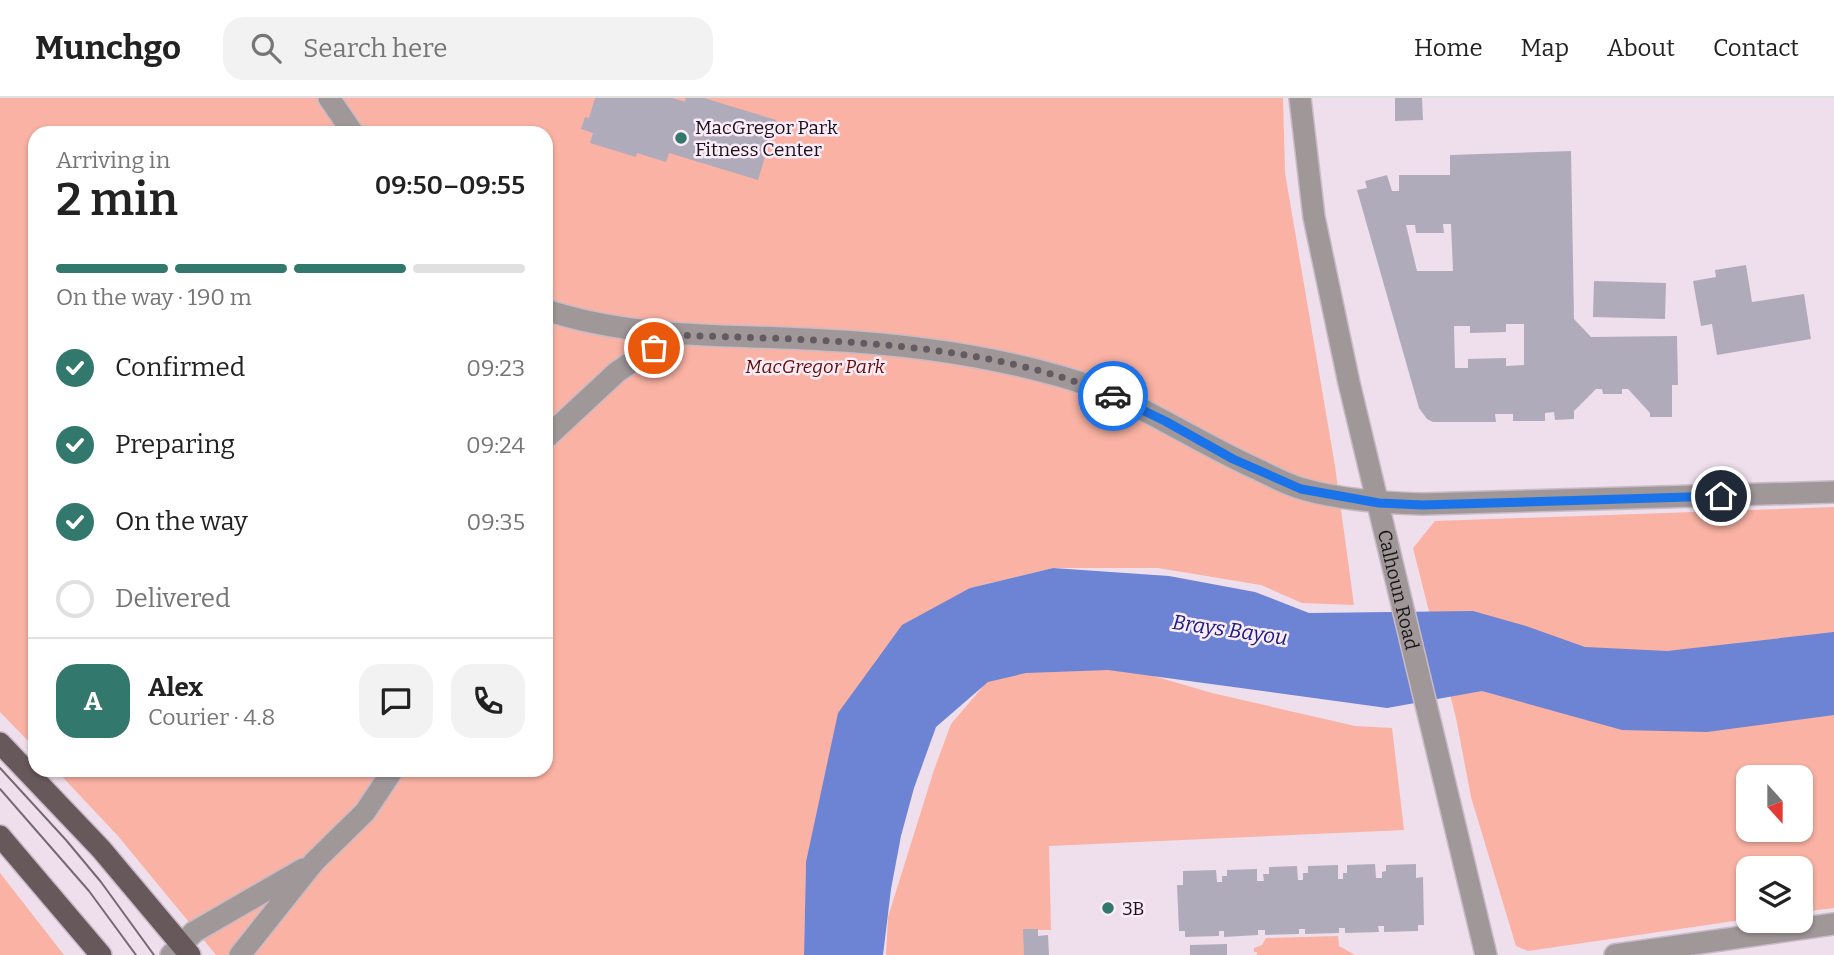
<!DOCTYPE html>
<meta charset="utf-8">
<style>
:root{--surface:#fff;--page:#f2f2f2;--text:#222;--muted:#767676;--line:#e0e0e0;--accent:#33786c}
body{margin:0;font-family:Bitter,serif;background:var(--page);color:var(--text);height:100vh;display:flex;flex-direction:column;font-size:26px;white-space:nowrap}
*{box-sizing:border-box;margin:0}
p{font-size:23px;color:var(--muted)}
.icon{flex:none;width:38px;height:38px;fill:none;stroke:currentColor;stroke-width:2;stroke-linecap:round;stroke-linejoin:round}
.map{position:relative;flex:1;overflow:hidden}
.sheet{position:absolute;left:28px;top:28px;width:525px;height:651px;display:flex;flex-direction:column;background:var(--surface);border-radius:21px;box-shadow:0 2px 5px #0004}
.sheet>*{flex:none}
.needle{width:46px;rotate:159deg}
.fabs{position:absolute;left:1736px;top:667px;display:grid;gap:14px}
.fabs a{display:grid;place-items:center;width:77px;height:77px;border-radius:14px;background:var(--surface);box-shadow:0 2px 5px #0004;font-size:35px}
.pin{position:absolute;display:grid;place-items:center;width:60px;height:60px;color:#fff;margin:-30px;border:4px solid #fff;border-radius:50%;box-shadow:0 2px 7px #0007}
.courier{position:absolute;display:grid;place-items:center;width:70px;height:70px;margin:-35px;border:5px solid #1a73e8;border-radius:50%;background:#fff;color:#222;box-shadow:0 2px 9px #0007}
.summary em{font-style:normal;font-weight:600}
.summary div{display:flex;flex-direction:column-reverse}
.summary{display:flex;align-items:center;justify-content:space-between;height:119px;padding:0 28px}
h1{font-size:46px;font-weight:600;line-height:52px}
.bar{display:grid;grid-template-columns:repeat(4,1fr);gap:10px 7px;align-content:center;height:84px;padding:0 28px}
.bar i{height:9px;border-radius:5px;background:var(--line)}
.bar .on{background:var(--accent)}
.bar p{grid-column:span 4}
.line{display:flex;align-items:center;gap:18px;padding:0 28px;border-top:2px solid var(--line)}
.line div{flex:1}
.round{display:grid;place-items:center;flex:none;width:74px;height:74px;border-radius:21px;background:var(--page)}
ol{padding:0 28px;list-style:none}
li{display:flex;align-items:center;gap:21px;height:77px}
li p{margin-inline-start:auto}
li .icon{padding:7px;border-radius:50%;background:var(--accent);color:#fff;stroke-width:4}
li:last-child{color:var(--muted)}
li i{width:38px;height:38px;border:4px solid var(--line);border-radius:50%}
header{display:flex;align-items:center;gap:42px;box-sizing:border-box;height:98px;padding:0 35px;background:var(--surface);border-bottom:2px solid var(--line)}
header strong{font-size:33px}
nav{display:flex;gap:38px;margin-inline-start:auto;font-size:24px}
.search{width:490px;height:63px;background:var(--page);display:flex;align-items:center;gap:18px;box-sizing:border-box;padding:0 24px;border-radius:21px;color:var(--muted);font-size:26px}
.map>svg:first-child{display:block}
.green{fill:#f9b2a3;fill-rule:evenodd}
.water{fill:#6d83d4}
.building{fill:#b0abbb;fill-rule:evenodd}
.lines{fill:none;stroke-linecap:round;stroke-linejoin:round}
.minor-casing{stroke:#c8bac6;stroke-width:24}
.major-casing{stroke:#c8bac6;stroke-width:24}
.minor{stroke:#a09799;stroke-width:21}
.major{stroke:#67585b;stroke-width:21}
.tram{stroke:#746a72;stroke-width:2}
.done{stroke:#645b62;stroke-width:7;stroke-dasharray:0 12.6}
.route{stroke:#1a73e8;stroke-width:9}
.poi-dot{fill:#33786c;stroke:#fcecf9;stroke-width:2.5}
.labels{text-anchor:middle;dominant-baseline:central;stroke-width:5;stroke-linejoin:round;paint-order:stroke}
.poi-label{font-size:19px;fill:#191418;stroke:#fcecf9;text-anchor:start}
.park-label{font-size:19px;font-style:italic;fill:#660d01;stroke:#fcecf9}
.street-label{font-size:19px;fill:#191418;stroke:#fcecf9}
.water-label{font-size:21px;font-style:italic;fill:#1b217f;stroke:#fcecf9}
</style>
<header>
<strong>Munchgo</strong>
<div class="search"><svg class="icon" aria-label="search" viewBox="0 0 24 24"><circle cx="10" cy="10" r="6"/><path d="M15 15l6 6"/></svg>Search here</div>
<nav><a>Home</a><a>Map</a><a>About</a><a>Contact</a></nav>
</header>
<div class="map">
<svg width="1834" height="857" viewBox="0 0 1834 857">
<rect width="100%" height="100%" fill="#efdfec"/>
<g class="green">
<path d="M 0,0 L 1283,0 L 1285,75 L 1335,368 L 1354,507 L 1302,505 L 1261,487 L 1158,470 L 1053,470 L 970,490 L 806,764 L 804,857 L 216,857 L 118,738 L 56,672 L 546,672 L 546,35 L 35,35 L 35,650 L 0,614 Z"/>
<path d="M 1834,409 L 1834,810 L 1801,814 L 1801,770 L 1748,770 L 1748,821 L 1528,853 L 1516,848 L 1471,699 L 1456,620 L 1413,450 L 1435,423 ZM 1748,679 L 1801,679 L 1801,732 L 1748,732 Z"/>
<path d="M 1047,564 L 1116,567 L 1212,595 L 1355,628 L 1392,630 L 1404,732 L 1049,748 L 1051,832 L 1024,832 L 1025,857 L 886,857 L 888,819 L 934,672 L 951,626 L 987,584 Z"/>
<path d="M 0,775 L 64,857 L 0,857 Z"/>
<path d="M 1338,838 L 1339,848 L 1355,857 L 1257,857 L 1257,854 L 1254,854 L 1254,850 L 1262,847 L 1266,840 Z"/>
</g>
<path class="water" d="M 1053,470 L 1169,478 L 1255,494 L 1309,515 L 1473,513 L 1526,528 L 1585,549 L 1667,553 L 1834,534 L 1834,617 L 1707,634 L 1622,632 L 1482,593 L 1387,610 L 1108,572 L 1026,575 L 988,584 L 936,629 L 914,690 L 901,738 L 891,791 L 883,857 L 804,857 L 806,764 L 838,615 L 902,527 L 970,490 Z"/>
<g class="building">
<path d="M 595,0 L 672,0 L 685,4 L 686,0 L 704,0 L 776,22 L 758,82 L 669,55 L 666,64 L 637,55 L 636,59 L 590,45 L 593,35 L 581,31 L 585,19 L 589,20 Z"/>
<path d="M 1395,0 L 1422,0 L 1423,22 L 1395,23 Z"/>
<path d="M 1571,53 L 1574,221 L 1591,239 L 1677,238 L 1678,287 L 1672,287 L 1672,319 L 1650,319 L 1650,315 L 1628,291 L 1622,291 L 1622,296 L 1603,296 L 1602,291 L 1596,291 L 1574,313 L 1574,321 L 1555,322 L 1554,314 L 1545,315 L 1545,323 L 1513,323 L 1513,316 L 1495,316 L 1496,324 L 1433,324 L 1427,321 L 1419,310 L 1357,92 L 1367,90 L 1365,83 L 1387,77 L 1392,93 L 1399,93 L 1399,77 L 1450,77 L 1450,57 ZM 1443,126 L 1451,126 L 1453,173 L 1417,173 L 1406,127 L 1415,127 L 1416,135 L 1444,135 ZM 1506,226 L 1524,226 L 1524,267 L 1506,268 L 1506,260 L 1468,261 L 1468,270 L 1455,270 L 1454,228 L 1470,228 L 1470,235 L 1506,234 Z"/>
<path d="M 1746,167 L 1752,204 L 1804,196 L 1811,241 L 1717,257 L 1712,226 L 1701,228 L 1693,183 L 1716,179 L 1715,172 Z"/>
<path d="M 1594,183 L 1666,185 L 1665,221 L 1593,219 Z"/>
<path d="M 1375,766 L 1376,780 L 1382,780 L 1382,774 L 1386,773 L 1386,767 L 1416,766 L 1416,780 L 1423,779 L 1424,827 L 1418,827 L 1418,833 L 1384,834 L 1384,828 L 1378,828 L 1379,834 L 1345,835 L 1345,830 L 1339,830 L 1339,835 L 1305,836 L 1305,831 L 1299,831 L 1299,836 L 1265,837 L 1265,832 L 1258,832 L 1258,837 L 1224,839 L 1224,833 L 1219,833 L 1219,838 L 1185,839 L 1185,833 L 1179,833 L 1177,787 L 1183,787 L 1183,773 L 1216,772 L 1217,784 L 1222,784 L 1222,778 L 1227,778 L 1227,772 L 1257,771 L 1257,783 L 1264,783 L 1263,776 L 1269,776 L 1269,769 L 1297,768 L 1298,782 L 1303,782 L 1303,775 L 1308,775 L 1308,768 L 1338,767 L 1338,781 L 1343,781 L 1343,775 L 1347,775 L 1347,767 Z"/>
<path d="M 1023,831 L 1038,831 L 1038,838 L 1048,837 L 1049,857 L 1024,857 Z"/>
<path d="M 1227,846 L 1227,857 L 1190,857 L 1190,847 Z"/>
</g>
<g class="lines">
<g class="minor-casing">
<g id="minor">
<path d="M 329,0 L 353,35"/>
<path id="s1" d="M 1300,0 L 1314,119 L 1349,285 L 1486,857"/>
<path d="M 546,212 C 637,242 730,236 824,242 C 904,246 986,257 1063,279 C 1133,299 1193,343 1259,372 C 1273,379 1288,387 1303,391 C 1341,402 1383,405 1423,406 L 1834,394"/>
<path d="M 546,340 L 617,274 L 672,237"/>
<path d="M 171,857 L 194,834 L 303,771"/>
<path d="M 240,857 L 314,764 L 365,714 L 393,672"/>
<path d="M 1615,857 L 1834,826"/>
</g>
</g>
<g class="major-casing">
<g id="major">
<path d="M 0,645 L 101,751 L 190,857"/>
<path d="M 0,738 L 101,857"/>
</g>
</g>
<use href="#minor" class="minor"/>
<use href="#major" class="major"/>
<g class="tram">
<path d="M 0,670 L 66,742 L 101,784 L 154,857"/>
<path d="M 0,691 L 89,793 L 136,857"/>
</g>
</g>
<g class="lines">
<path class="done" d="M 654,250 L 672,237 C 814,242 981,241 1113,298"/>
<path class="route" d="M 1113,298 L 1165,323 L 1233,361 L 1301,391 L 1379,405 L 1423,407 L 1721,398"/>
</g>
<g class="poi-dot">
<circle cx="681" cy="40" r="7"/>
<circle cx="1108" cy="810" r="7"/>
</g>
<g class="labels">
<g class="poi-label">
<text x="695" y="29">MacGregor Park<tspan x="695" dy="22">Fitness Center</tspan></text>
<text x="1122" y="810">3B</text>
</g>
<g class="park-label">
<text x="815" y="268">MacGregor Park</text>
</g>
<g class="street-label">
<text stroke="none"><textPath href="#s1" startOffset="502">Calhoun Road</textPath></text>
</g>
<g class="water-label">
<text transform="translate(1230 532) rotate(8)">Brays Bayou</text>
</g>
</g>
</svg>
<div class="fabs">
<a><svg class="needle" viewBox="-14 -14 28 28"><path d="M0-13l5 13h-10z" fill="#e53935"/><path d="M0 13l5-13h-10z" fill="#767676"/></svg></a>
<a><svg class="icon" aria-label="layers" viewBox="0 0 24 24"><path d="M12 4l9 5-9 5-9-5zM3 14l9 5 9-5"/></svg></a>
</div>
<div class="pin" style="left:654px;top:250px;background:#ea580c"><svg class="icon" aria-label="bag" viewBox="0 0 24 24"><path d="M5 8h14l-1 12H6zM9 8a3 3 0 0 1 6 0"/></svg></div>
<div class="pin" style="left:1721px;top:398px;background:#1f2937"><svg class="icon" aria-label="home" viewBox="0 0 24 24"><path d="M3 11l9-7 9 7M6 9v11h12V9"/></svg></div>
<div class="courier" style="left:1113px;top:298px"><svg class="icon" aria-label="car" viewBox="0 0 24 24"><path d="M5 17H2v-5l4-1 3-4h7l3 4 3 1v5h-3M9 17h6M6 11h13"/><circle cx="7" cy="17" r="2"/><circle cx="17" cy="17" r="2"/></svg></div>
<section class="sheet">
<div class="summary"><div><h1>2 min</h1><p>Arriving in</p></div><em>09:50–09:55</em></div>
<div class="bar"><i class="on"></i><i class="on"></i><i class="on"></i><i></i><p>On the way · 190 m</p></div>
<ol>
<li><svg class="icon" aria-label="check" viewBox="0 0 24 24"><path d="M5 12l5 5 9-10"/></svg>Confirmed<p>09:23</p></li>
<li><svg class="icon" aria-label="check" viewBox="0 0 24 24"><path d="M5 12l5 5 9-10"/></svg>Preparing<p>09:24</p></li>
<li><svg class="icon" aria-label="check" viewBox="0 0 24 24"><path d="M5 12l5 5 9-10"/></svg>On the way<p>09:35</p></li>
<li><i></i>Delivered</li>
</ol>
<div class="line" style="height:126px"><b class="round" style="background:var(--accent);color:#fff">A</b><div><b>Alex</b><p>Courier · 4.8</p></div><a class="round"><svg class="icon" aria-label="chat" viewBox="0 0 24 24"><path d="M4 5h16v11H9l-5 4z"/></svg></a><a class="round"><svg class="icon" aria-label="phone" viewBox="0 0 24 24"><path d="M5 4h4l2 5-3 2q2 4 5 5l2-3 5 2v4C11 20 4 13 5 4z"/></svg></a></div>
</section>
</div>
